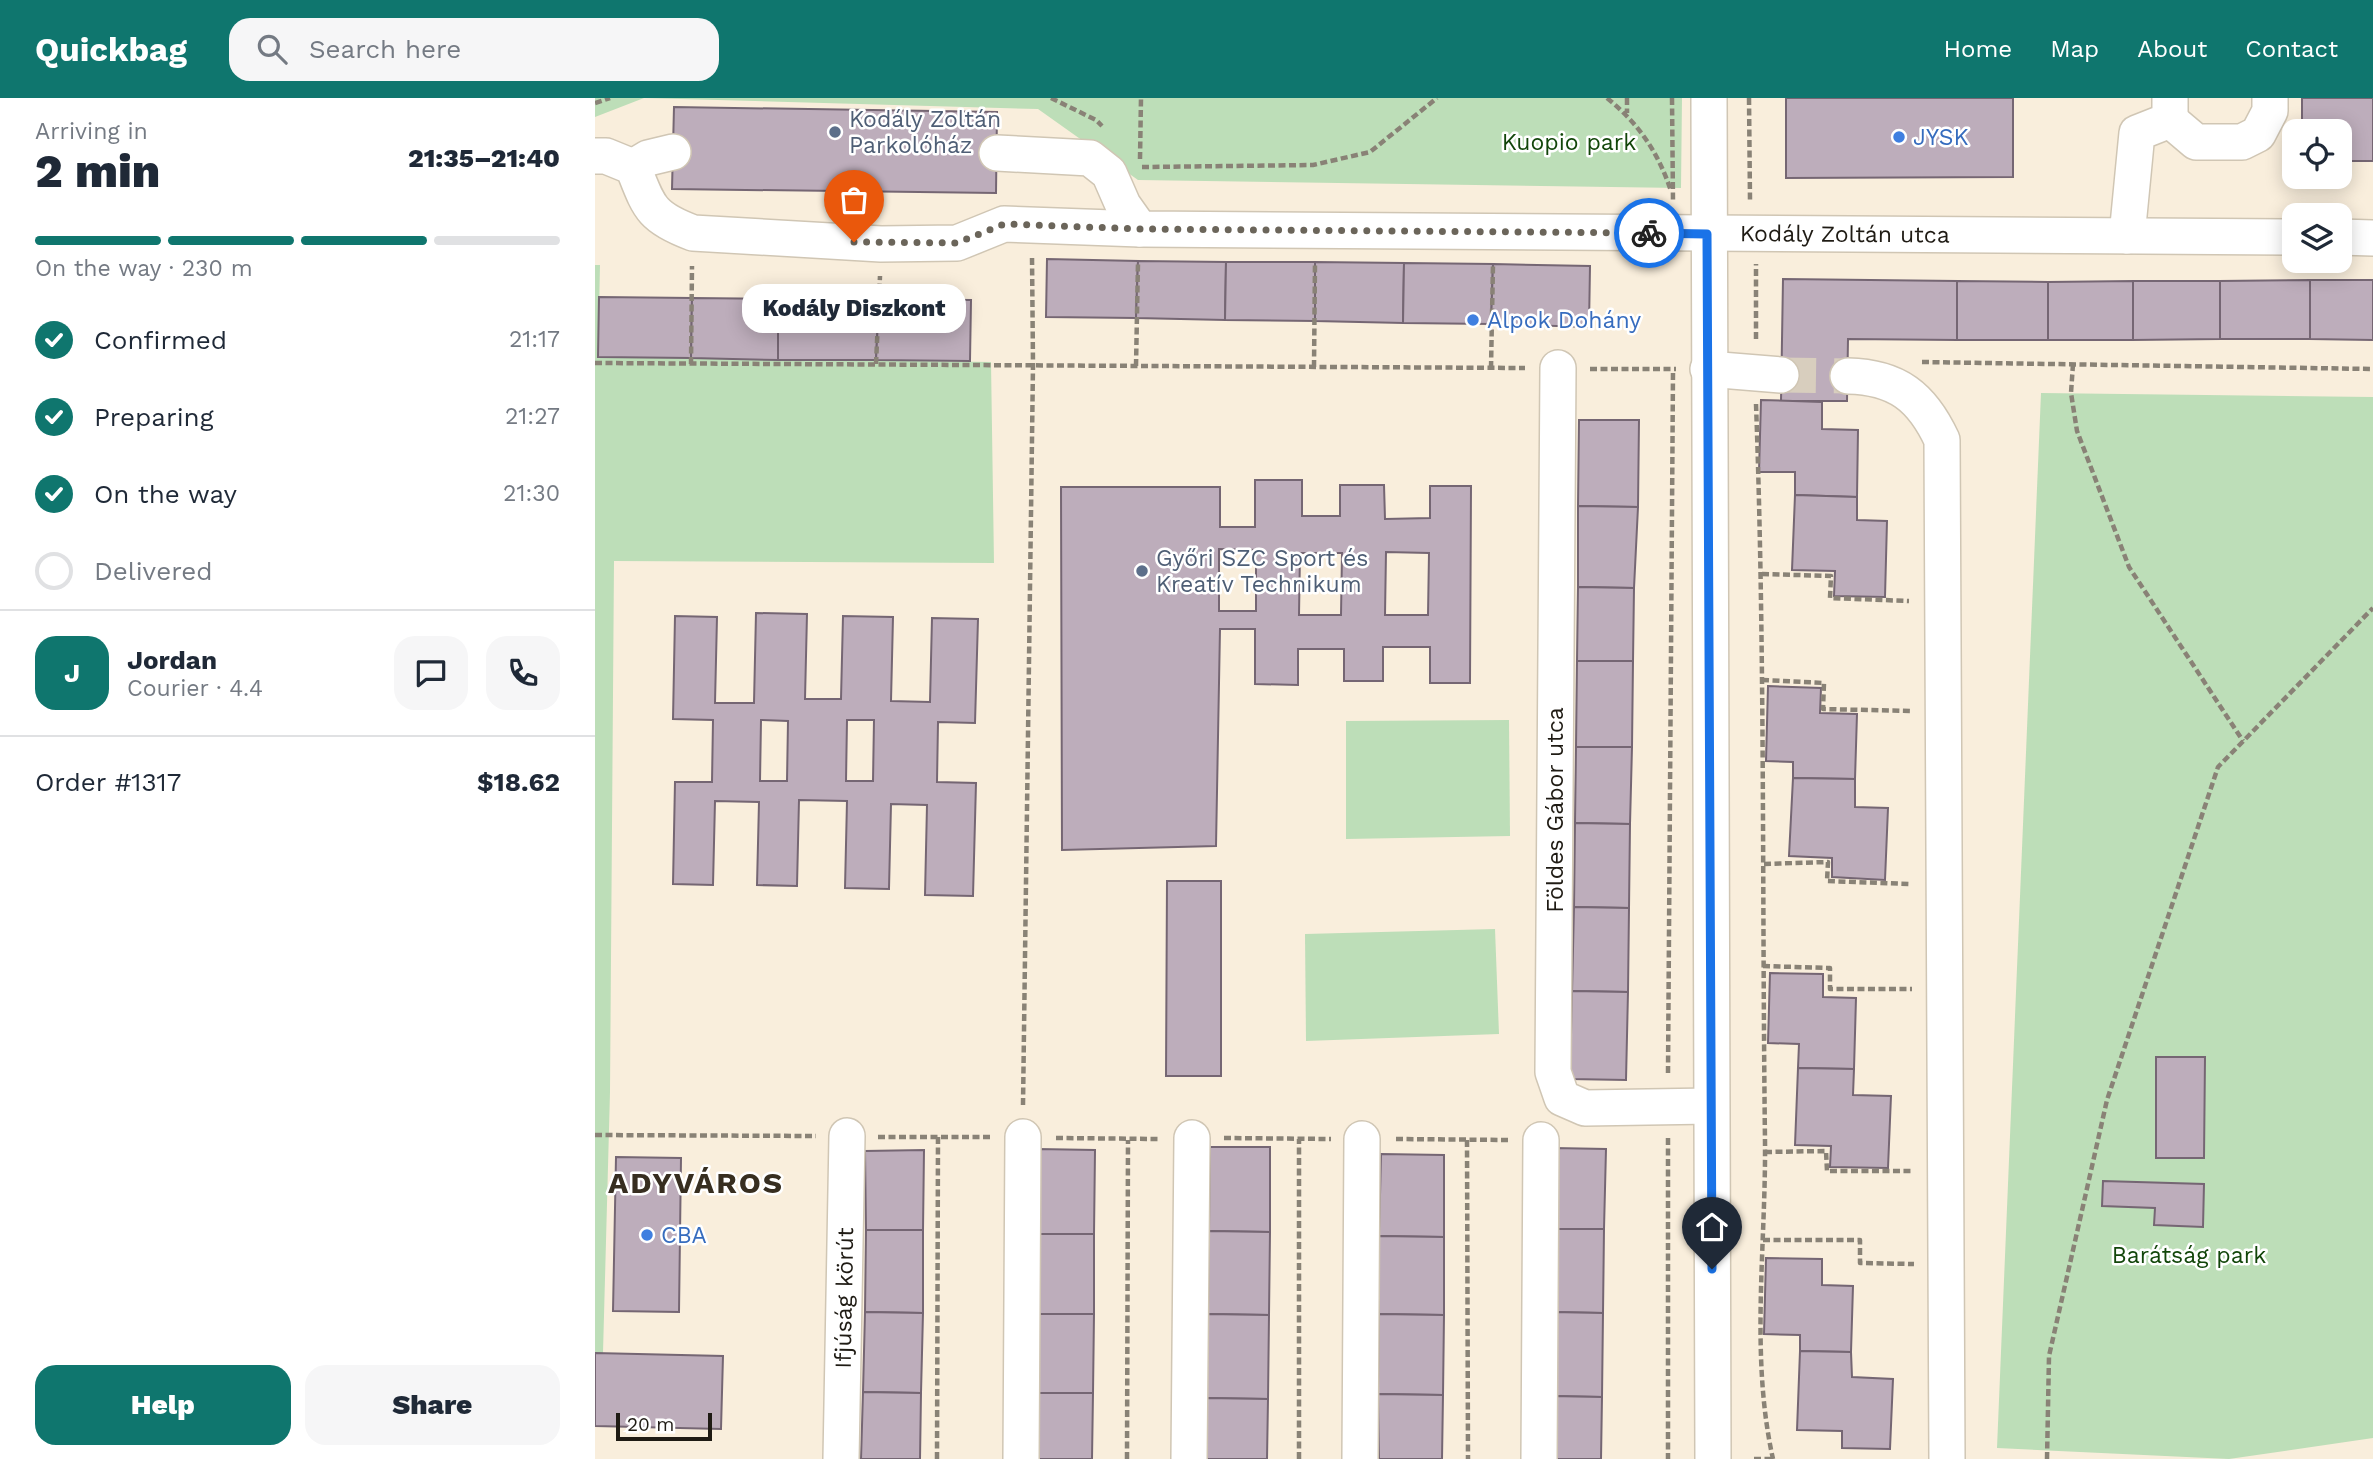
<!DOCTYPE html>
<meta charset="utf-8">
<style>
:root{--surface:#fff;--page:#f6f6f7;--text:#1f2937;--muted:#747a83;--line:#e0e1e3;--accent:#0f766e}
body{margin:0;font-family:"Work Sans",sans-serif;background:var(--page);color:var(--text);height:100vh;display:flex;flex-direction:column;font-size:26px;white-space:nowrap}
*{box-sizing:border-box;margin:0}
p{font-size:23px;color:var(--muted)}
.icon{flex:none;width:38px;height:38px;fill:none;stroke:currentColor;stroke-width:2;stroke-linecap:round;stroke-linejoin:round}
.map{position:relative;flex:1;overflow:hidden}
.drawer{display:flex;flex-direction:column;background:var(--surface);width:595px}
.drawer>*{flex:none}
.buttons{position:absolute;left:1687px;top:21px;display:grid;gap:14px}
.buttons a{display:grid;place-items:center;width:70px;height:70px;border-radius:14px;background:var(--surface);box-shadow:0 4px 18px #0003;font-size:35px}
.scale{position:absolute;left:21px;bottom:18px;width:96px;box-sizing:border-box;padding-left:7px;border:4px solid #1f1b14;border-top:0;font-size:19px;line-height:24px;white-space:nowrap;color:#1f1b14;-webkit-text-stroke:5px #fff;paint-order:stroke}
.pin{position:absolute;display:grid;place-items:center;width:60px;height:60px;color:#fff;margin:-72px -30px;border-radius:50% 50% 50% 0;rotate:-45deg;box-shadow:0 0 7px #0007}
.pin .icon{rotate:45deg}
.courier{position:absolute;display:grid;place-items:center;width:70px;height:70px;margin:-35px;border:5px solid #1a73e8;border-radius:50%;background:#fff;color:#222;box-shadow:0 2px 9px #0007}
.bubble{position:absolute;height:49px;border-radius:21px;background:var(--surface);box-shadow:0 4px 18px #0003;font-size:23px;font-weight:800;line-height:49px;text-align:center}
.overview em{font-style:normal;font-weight:800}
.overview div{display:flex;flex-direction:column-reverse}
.overview{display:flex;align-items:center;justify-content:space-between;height:119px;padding:0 35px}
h1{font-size:46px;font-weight:800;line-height:52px}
.bar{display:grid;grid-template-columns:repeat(4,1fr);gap:10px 7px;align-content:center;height:84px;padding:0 35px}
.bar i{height:9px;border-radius:5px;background:var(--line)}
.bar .active{background:var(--accent)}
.bar p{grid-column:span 4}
.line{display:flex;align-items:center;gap:18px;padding:0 35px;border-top:2px solid var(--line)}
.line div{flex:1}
.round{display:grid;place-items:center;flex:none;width:74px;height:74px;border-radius:21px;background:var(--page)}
ol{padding:0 35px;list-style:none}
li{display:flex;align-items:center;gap:21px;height:77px}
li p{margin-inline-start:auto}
li .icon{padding:7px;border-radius:50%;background:var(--accent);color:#fff;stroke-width:4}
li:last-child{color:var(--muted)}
li i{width:38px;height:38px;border:4px solid var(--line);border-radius:50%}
.primary-button{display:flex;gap:14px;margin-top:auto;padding:14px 35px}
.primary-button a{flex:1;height:80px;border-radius:21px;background:var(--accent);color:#fff;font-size:28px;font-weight:800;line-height:80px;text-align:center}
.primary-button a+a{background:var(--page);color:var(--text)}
header{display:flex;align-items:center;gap:42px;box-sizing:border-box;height:98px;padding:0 35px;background:var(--accent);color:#fff}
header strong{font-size:33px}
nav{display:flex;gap:38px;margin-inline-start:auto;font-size:24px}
.search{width:490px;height:63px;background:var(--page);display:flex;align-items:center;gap:18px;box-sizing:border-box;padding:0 24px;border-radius:21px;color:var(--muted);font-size:26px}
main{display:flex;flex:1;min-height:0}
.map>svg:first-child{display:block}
.green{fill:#bddeb8}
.building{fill:#bdadbb;stroke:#756673;stroke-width:2;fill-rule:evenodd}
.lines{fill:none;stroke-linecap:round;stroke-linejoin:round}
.minor-tunnel{stroke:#d8cebe;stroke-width:35;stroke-dasharray:35 18;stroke-linecap:butt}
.minor-casing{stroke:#d0c6b4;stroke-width:38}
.path{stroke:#898276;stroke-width:4.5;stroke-dasharray:7 3.5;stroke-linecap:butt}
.minor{stroke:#fff;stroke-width:35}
.done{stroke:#6b655a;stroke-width:7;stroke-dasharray:0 12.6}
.route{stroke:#1a73e8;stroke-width:9}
.service-dot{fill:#5c6f8a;stroke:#fff;stroke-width:2.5}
.shop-dot{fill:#3f7fe0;stroke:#fff;stroke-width:2.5}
.labels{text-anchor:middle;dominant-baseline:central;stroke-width:5;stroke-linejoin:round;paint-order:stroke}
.service-label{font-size:23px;fill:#4e5e75;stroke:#fff;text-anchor:start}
.shop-label{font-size:23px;fill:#366cbe;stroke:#fff;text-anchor:start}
.park-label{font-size:23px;fill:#12460a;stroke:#fff}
.street-label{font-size:23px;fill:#1f1b14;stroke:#fff}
.district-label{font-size:30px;font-weight:bold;letter-spacing:2px;fill:#372e20;stroke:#fff}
</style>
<header>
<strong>Quickbag</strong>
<div class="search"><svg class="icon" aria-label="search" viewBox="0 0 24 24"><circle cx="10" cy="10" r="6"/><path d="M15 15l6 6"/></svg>Search here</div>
<nav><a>Home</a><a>Map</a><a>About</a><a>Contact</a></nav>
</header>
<main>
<section class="drawer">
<div class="overview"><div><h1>2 min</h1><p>Arriving in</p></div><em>21:35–21:40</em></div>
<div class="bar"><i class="active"></i><i class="active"></i><i class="active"></i><i></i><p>On the way · 230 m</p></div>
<ol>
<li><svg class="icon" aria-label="check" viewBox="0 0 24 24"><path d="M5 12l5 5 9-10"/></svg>Confirmed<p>21:17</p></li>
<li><svg class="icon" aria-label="check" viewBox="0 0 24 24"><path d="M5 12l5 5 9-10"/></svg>Preparing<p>21:27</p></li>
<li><svg class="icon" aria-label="check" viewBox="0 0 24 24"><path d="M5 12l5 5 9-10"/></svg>On the way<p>21:30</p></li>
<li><i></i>Delivered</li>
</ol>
<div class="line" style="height:126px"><b class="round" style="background:var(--accent);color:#fff">J</b><div><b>Jordan</b><p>Courier · 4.4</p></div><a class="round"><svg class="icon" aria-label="chat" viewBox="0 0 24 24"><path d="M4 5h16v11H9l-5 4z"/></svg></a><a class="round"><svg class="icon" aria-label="phone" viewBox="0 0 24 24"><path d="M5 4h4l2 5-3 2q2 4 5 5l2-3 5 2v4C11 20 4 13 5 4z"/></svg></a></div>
<div class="line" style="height:91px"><div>Order #1317</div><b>$18.62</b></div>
<div class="primary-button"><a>Help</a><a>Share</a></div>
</section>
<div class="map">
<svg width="1778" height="1361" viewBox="0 0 1778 1361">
<rect width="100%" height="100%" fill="#f9eedc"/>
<g class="green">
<path d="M 0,0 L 1087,0 L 1086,90 L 543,82 L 443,11 L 49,0 L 0,19 Z"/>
<path d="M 0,167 L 5,167 L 3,259 L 396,264 L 399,465 L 19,463 L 15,994 L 8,1255 L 0,1255 Z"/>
<path d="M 1446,295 L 1778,299 L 1778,1340 L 1634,1361 L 1402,1350 Z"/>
<path d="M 914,622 L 915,738 L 751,741 L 751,623 Z"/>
<path d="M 900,831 L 904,936 L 711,943 L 710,836 Z"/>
</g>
<g class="building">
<path d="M 1191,0 L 1418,0 L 1418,79 L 1191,80 Z"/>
<path d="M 1707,0 L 1778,0 L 1778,63 L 1745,63 L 1745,33 L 1707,33 Z"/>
<path d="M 79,9 L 402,14 L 401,95 L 77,91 Z"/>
<path d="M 452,161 L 543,163 L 541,220 L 451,219 Z"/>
<path d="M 543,163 L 631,164 L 630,222 L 541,220 Z"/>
<path d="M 631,164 L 720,164 L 720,223 L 630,222 Z"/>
<path d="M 720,164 L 809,165 L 808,225 L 720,223 Z"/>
<path d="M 809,165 L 898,166 L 896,226 L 808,225 Z"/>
<path d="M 898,166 L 995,168 L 994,229 L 896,226 Z"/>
<path d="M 1188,181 L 1362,183 L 1362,242 L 1253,241 L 1252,303 L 1186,303 Z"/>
<path d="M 1715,182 L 1778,182 L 1778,242 L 1715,241 Z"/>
<path d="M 1715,182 L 1715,241 L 1625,241 L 1625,183 Z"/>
<path d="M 1362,183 L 1453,184 L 1453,242 L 1362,242 Z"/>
<path d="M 1538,183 L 1625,183 L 1625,241 L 1538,242 Z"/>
<path d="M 1538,183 L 1538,242 L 1453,242 L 1453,184 Z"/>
<path d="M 4,199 L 97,200 L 96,260 L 3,259 Z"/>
<path d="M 97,200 L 183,201 L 183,262 L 96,260 Z"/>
<path d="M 183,201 L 284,201 L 281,262 L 183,262 Z"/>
<path d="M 284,201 L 376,202 L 375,263 L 281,262 Z"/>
<path d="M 1166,302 L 1227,304 L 1227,331 L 1263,332 L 1262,399 L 1200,397 L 1200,374 L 1164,374 Z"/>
<path d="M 984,322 L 1044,322 L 1043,409 L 983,408 Z"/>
<path d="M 660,382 L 707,382 L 707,418 L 745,418 L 745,387 L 789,387 L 790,421 L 835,420 L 835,388 L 876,388 L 875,585 L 835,585 L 835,549 L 788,549 L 788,583 L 749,583 L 749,551 L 703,551 L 703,587 L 660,586 L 660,531 L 625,531 L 621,748 L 467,752 L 466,389 L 625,389 L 625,429 L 660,429 ZM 624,451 L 661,452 L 661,513 L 624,513 ZM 791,454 L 834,455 L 833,517 L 790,517 ZM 705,455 L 747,455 L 746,517 L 704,517 Z"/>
<path d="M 1200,397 L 1262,399 L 1262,422 L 1292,423 L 1290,499 L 1239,498 L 1240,473 L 1197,472 Z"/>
<path d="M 983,408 L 1043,409 L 1039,490 L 983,489 Z"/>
<path d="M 983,489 L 1039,490 L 1038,563 L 982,563 Z"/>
<path d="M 161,515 L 212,516 L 210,601 L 246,601 L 248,518 L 298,519 L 296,603 L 335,604 L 337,520 L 383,521 L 380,625 L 343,624 L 342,684 L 381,685 L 378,798 L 330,797 L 332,707 L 296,706 L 294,791 L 250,790 L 252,703 L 204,702 L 202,788 L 162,787 L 164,704 L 120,703 L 118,787 L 78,786 L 80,684 L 117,684 L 118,622 L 78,621 L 80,518 L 122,519 L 120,605 L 159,605 ZM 166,622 L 193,623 L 192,683 L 165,683 ZM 252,622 L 279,622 L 278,683 L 251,683 Z"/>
<path d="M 982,563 L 1038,563 L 1037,649 L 981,649 Z"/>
<path d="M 1173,588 L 1226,590 L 1225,615 L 1262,616 L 1260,681 L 1198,680 L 1198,664 L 1171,663 Z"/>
<path d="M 981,649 L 1037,649 L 1035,726 L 980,725 Z"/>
<path d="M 1198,680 L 1260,681 L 1260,709 L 1293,710 L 1290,782 L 1237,779 L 1237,760 L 1194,758 Z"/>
<path d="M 980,725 L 1035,726 L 1034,810 L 979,809 Z"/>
<path d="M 572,783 L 626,783 L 626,978 L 571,978 Z"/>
<path d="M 979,809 L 1034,810 L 1033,894 L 977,893 Z"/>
<path d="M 1175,875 L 1228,876 L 1228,899 L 1261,900 L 1259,971 L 1203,970 L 1204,946 L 1173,945 Z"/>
<path d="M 977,893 L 1033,894 L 1031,982 L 975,981 Z"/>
<path d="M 1561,959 L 1610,959 L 1609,1060 L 1561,1060 Z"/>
<path d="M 1203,970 L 1259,971 L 1258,997 L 1296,998 L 1293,1070 L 1235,1069 L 1236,1048 L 1200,1047 Z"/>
<path d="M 615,1049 L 675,1049 L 675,1134 L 614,1133 Z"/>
<path d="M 959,1050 L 1011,1051 L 1009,1131 L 957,1131 Z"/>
<path d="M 442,1051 L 500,1052 L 499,1136 L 441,1136 Z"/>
<path d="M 329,1052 L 328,1132 L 271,1132 L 270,1053 Z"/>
<path d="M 786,1056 L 849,1057 L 849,1139 L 784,1138 Z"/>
<path d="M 21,1059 L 86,1060 L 84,1214 L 18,1213 Z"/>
<path d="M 1508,1083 L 1609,1086 L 1608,1129 L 1559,1127 L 1560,1110 L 1507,1108 Z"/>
<path d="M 957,1131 L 1009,1131 L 1008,1215 L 957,1214 Z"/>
<path d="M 271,1132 L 328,1132 L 328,1215 L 270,1214 Z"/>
<path d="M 614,1133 L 675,1134 L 674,1217 L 613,1216 Z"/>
<path d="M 441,1136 L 499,1136 L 499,1216 L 440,1216 Z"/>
<path d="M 784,1138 L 849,1139 L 849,1217 L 784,1216 Z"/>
<path d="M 1171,1160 L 1227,1161 L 1227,1187 L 1258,1188 L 1256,1254 L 1205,1253 L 1205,1237 L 1169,1236 Z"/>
<path d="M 270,1214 L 328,1215 L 326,1295 L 268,1294 Z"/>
<path d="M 957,1214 L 1008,1215 L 1007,1299 L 956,1298 Z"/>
<path d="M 440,1216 L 499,1216 L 498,1295 L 439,1295 Z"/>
<path d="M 613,1216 L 674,1217 L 673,1301 L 611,1300 Z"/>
<path d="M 784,1216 L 849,1217 L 848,1297 L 783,1296 Z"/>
<path d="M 1205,1253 L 1256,1254 L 1257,1279 L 1298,1281 L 1295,1351 L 1247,1350 L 1247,1333 L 1202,1332 Z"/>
<path d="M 0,1255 L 128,1258 L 126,1331 L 0,1328 Z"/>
<path d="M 268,1294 L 326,1295 L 325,1361 L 266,1361 Z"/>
<path d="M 439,1295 L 498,1295 L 497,1361 L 439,1361 Z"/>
<path d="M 783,1296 L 848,1297 L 847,1361 L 784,1361 Z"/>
<path d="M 956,1298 L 1007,1299 L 1006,1361 L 954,1361 Z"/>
<path d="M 611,1300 L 673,1301 L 672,1361 L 611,1361 Z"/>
</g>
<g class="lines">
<path class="minor-tunnel" d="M 1186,277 L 1253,278"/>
<g class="minor-casing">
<g id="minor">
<path d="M 1114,0 L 1118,1361"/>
<path d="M 1575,22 L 1601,44 L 1647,44 L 1663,36 L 1675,13 L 1675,0"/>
<path d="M 402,55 L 495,60 L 514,75 L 528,107 L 545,131"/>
<path id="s1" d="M 0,58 L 11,58 L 38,69 C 54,109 55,119 98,135 L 286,146 L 362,145 L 409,126 L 545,131 L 1699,139"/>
<path d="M 38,69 L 53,60 L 78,54"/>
<path d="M 1532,138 L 1542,35 L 1575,22 L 1575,0"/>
<path d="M 1745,139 L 1778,140"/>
<path d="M 963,270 L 958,974 L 967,1000 L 990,1010 L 1116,1008"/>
<path d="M 1113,271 L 1186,277"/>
<path d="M 1253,278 C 1302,279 1327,299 1347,342 L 1352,1361"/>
<path id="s2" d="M 246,1361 L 252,1038"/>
<path d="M 426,1361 L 428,1039"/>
<path d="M 594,1361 L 597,1040"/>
<path d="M 765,1361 L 767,1041"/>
<path d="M 944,1361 L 946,1042"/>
</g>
</g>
<g class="path">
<path d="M 456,0 L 501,22 L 507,28"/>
<path d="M 1012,0 C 1044,26 1063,54 1076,93"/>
<path d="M 1032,0 L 1032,15"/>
<path d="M 1077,0 L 1078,104"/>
<path d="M 1154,0 L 1155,102"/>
<path d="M 0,5 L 15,0"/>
<path d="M 545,61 L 546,0"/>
<path d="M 547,69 L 718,67 L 775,54 L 842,0"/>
<path d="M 1161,241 L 1161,166"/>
<path d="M 1327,264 L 1778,271"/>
<path d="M 0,265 L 930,270"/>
<path d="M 96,266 L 97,168"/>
<path d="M 281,266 L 285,178"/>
<path d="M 1478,266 L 1476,295 L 1482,333 L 1534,469 L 1648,643"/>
<path d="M 541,268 L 543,164"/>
<path d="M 719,269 L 720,165"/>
<path d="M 896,270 L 898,166"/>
<path d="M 995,271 L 1081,271"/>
<path d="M 1161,306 C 1170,552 1167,797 1170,1043 C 1171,1148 1155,1258 1178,1361"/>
<path d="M 1167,476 L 1236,478 L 1235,500 L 1314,503"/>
<path d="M 1167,582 L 1229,585 L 1228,611 L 1315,613"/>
<path d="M 1169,766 L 1233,764 L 1232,783 L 1316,786"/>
<path d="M 1168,868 L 1235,870 L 1235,891 L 1317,891"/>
<path d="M 1073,975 L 1078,274"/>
<path d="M 428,1007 L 438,267 L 437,158"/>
<path d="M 0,1037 L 221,1038"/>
<path d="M 283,1039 L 396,1039"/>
<path d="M 461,1040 L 564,1041"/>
<path d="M 629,1040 L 736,1041"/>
<path d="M 1073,1040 L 1073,1361"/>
<path d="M 801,1041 L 914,1042"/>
<path d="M 872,1042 L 873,1361"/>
<path d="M 1170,1054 L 1231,1053 L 1232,1073 L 1317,1073"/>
<path d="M 1168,1142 L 1265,1142 L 1265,1165 L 1319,1166"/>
<path d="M 342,1361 L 343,1039"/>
<path d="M 532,1361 L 533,1042"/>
<path d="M 704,1361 L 704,1041"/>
<path d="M 1159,1361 L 1179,1361"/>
<path d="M 1452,1361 L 1454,1258 L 1512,1002 L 1623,669 L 1778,510"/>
</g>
<use href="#minor" class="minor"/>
</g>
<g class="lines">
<path class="done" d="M 259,144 L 362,145 L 409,126 L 545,131 L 1054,135"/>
<path class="route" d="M 1054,135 L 1112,136 L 1117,1171"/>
</g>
<g class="service-dot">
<circle cx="240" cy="34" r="7"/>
<circle cx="547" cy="473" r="7"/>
</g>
<g class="shop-dot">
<circle cx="1304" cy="39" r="7"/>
<circle cx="878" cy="222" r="7"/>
<circle cx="52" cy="1137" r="7"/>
</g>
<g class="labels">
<g class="service-label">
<text x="254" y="21">Kodály Zoltán<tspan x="254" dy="26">Parkolóház</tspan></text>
<text x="561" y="460">Győri SZC Sport és<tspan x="561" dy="26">Kreatív Technikum</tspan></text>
</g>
<g class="shop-label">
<text x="1318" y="39">JYSK</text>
<text x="892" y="222">Alpok Dohány</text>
<text x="66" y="1137">CBA</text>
</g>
<g class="park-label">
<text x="974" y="44">Kuopio park</text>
<text x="1594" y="1157">Barátság park</text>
</g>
<g class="street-label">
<text stroke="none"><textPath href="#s1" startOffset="1290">Kodály Zoltán utca</textPath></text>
<text transform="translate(960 712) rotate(-90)">Földes Gábor utca</text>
<text stroke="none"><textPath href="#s2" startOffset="161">Ifjúság körút</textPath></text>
</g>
<g class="district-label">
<text x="101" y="1084">ADYVÁROS</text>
</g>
</g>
</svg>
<div class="buttons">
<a><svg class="icon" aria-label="locate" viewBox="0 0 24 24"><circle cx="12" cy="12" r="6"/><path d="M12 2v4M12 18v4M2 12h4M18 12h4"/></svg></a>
<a><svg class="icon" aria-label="layers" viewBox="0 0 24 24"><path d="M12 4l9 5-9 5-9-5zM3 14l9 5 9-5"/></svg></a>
</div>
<div class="scale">20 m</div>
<div class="pin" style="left:259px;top:144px;background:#ea580c"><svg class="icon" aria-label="bag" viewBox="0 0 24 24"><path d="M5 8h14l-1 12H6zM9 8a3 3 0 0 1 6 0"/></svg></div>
<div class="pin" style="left:1117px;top:1171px;background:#1f2937"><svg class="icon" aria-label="home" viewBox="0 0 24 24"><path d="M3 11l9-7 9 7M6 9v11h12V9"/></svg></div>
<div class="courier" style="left:1054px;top:135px"><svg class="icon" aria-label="bike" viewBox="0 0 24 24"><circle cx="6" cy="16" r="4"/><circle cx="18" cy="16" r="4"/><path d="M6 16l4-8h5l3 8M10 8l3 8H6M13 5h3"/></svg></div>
<div class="bubble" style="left:147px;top:186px;width:224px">Kodály Diszkont</div>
</div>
</main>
